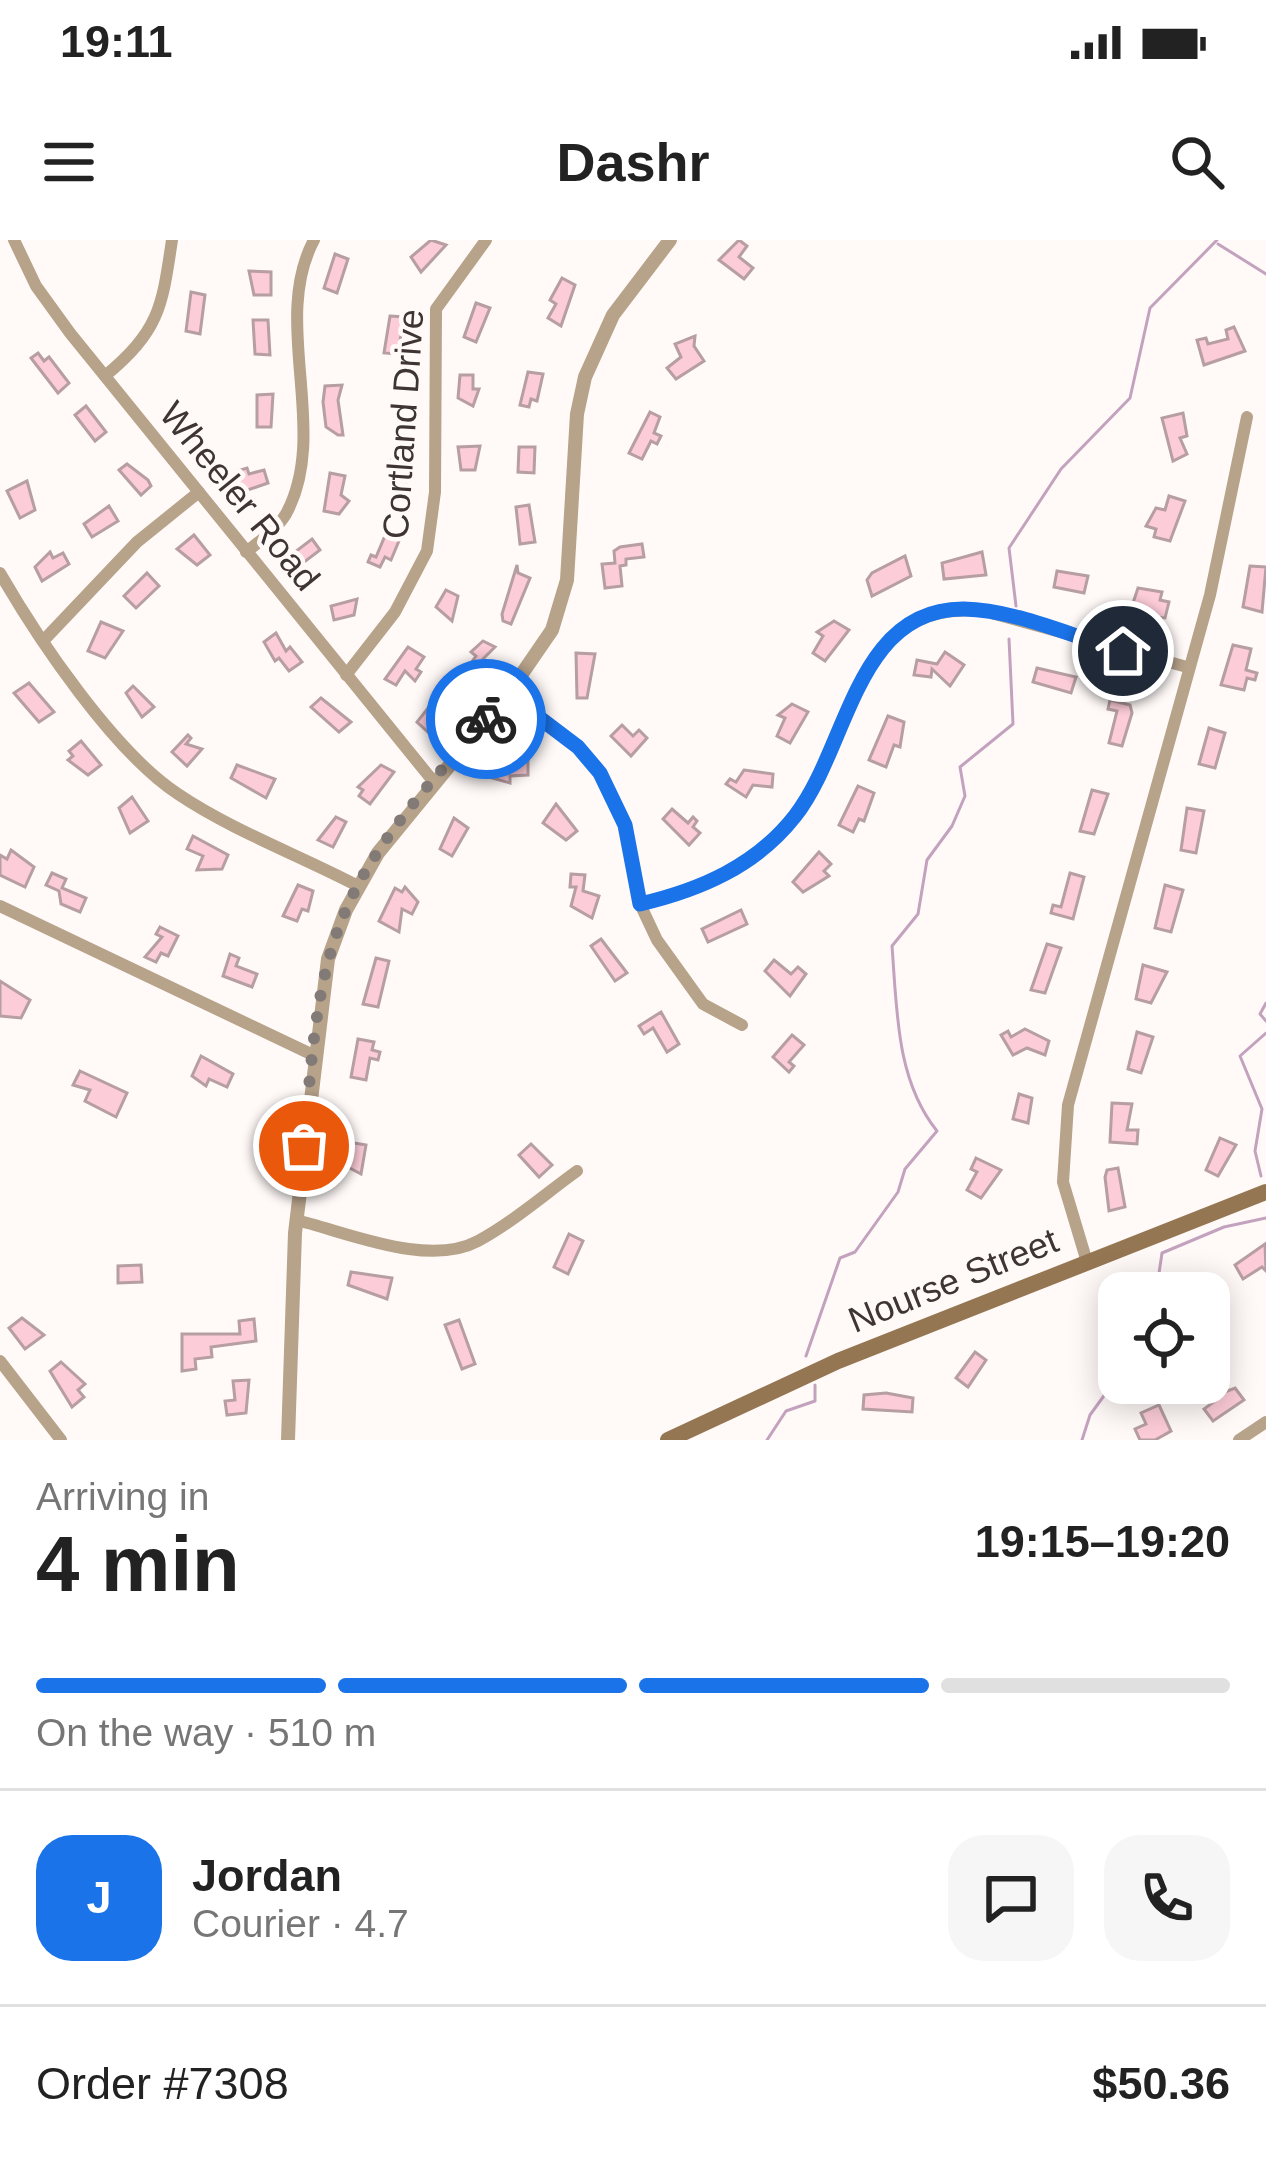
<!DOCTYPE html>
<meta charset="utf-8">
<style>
:root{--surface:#fff;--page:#f6f6f6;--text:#222;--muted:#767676;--line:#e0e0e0;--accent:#1a73e8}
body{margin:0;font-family:Arial,sans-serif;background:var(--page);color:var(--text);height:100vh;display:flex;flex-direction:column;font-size:45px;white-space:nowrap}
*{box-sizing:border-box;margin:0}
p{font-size:39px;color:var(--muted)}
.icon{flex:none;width:66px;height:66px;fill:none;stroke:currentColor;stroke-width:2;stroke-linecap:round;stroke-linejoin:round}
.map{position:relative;height:1200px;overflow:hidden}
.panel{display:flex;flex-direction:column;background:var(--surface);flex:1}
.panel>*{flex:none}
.controls{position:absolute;left:1098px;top:1032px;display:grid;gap:24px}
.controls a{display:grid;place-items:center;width:132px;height:132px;border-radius:24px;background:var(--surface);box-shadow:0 6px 30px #0003;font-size:60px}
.pin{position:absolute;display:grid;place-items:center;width:102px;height:102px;color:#fff;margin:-51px;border:6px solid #fff;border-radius:50%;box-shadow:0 3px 12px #0007}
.courier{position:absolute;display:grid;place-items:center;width:120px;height:120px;margin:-60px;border:9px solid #1a73e8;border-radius:50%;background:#fff;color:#222;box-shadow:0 3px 15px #0007}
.headline em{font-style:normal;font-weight:700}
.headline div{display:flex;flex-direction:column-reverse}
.headline{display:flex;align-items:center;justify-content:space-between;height:204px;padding:0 36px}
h1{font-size:78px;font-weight:700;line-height:90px}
.bar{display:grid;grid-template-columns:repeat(4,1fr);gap:18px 12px;align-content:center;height:144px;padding:0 36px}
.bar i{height:15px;border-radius:9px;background:var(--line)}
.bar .current{background:var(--accent)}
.bar p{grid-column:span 4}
.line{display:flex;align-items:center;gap:30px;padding:0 36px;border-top:3px solid var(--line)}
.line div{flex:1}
.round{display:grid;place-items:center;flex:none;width:126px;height:126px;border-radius:36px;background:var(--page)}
.status{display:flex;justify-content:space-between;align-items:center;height:84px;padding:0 60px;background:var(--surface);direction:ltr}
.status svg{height:33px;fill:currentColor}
header{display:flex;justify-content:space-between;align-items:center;height:156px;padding:0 36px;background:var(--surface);font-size:54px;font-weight:700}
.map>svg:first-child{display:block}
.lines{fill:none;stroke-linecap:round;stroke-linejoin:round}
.stream{stroke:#c3a2be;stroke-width:3}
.building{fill:#fcccd8;stroke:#b69ea3;stroke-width:3}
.minor{stroke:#b7a28a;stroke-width:12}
.tertiary{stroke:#b7a28a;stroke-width:14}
.secondary{stroke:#957653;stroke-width:16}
.done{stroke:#827a77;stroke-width:12;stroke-dasharray:0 21.6}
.route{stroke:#1a73e8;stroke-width:15}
.labels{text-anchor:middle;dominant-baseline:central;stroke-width:9;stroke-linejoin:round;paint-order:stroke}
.street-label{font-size:36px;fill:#3e3532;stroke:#fffaf8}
</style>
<div class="status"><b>19:11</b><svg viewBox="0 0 49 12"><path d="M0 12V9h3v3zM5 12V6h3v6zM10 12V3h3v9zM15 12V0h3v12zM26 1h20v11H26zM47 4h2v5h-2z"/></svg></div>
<header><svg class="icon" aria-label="menu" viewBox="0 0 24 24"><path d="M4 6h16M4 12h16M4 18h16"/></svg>Dashr<svg class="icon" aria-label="search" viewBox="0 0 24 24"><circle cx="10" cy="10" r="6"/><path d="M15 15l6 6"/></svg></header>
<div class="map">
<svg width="1266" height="1200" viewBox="0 0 1266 1200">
<rect width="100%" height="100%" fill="#fffaf8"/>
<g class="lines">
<g class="stream">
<path d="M 1218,4 L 1266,34"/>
<path d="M 1016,366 L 1009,308 L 1061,229 L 1130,158 L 1150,68 L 1217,0"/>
<path d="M 1266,763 L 1260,774 L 1266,781"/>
<path d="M 1261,936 L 1255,911 L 1262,869 L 1240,816 L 1266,793"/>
<path d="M 1163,1053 L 1158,1040 L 1162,1013 L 1224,987 L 1266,978"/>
<path d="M 806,1116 L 840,1018 L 855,1012 L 898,952 L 905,929 L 937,891 C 896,840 897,770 892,706 L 918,674 L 927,620 L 952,586 L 965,556 L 960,527 L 1013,484 L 1009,399"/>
<path d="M 767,1200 L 786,1171 L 815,1161 L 815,1145"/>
<path d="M 1082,1200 L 1090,1175 L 1119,1135"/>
</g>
</g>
<g class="building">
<path d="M 431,0 L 446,5 L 421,32 L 411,17 Z"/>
<path d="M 739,0 L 747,6 L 739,17 L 753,28 L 744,39 L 719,20 Z"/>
<path d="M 335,14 L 348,19 L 337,53 L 324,48 Z"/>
<path d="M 249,31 L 271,32 L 271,55 L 254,55 Z"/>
<path d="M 562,38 L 575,45 L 561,86 L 548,78 L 556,64 L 550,60 Z"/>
<path d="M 191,52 L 205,55 L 200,94 L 186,91 Z"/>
<path d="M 476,63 L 490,68 L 476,102 L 464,97 Z"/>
<path d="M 390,76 L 405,77 L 397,114 L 384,113 Z"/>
<path d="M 253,80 L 268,80 L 270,115 L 255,114 Z"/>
<path d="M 1234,87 L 1245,111 L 1204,125 L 1197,100 L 1206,98 L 1208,104 L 1228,99 L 1226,90 Z"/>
<path d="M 695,96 L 694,106 L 704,121 L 676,139 L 667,128 L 681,117 L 675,104 Z"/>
<path d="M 38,113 L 44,121 L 49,117 L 69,143 L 58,153 L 31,118 Z"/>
<path d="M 528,132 L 543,134 L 537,161 L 531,159 L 529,167 L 520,165 Z"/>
<path d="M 460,135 L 473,135 L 473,149 L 479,149 L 473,166 L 458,158 Z"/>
<path d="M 342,145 L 338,160 L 343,195 L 338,195 L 326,187 L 323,162 L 325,146 Z"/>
<path d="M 273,154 L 271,187 L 257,187 L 257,155 Z"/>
<path d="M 86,166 L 106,192 L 95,201 L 75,175 Z"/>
<path d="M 650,172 L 660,177 L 654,193 L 661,196 L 657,204 L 651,201 L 642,219 L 629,213 Z"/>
<path d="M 1183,173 L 1187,196 L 1180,198 L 1187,214 L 1173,221 L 1162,178 Z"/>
<path d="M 480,206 L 475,230 L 461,230 L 458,207 Z"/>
<path d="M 519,207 L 535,207 L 534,233 L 518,232 Z"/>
<path d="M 392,219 L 406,219 L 406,247 L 392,245 Z"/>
<path d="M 127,224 L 148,240 L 151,246 L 141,255 L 119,230 Z"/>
<path d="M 247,228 L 249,234 L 264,230 L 268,243 L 236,254 L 233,240 L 239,239 L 237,231 Z"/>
<path d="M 330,233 L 345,236 L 341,255 L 349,261 L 339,274 L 324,271 Z"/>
<path d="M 27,241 L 35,270 L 20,278 L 7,251 Z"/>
<path d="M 1169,256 L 1185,261 L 1170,301 L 1154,297 L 1156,289 L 1146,286 L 1156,268 L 1165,270 Z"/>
<path d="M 529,265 L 535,302 L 520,304 L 516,267 Z"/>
<path d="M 109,266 L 118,281 L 92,297 L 84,284 Z"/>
<path d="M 387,291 L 401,296 L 391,320 L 385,317 L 380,327 L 368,322 L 371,315 L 376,317 Z"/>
<path d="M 194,295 L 210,315 L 197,325 L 177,309 Z"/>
<path d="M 312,299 L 320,310 L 299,326 L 291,315 Z"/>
<path d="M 642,304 L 644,317 L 626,319 L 626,325 L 620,326 L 622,346 L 605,348 L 602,324 L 615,323 L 614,311 L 620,307 Z"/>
<path d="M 50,312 L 53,318 L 63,313 L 69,324 L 42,341 L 35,327 Z"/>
<path d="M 982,312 L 986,335 L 944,339 L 942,323 Z"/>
<path d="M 905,316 L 911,336 L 872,356 L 867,340 L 872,333 Z"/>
<path d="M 517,325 L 518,333 L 530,338 L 511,384 L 503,381 L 502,374 Z"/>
<path d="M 1250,326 L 1266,327 L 1262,372 L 1243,367 Z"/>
<path d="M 1057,331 L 1088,336 L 1084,353 L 1054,347 Z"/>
<path d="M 147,333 L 159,346 L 136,368 L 124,356 Z"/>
<path d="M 1138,348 L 1162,352 L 1160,360 L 1169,362 L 1165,378 L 1129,375 Z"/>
<path d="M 446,350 L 458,356 L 452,381 L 436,367 Z"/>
<path d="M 357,359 L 354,375 L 334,380 L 331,366 Z"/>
<path d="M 834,381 L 849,390 L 825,421 L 813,413 L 823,396 L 817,392 Z"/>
<path d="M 101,382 L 123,391 L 105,418 L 88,411 Z"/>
<path d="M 276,393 L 286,411 L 290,407 L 302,422 L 289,431 L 279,418 L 275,421 L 264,402 Z"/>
<path d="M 483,401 L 495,407 L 483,419 L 486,430 L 477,438 L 466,430 L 476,416 L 471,412 Z"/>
<path d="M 1233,405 L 1251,409 L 1246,430 L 1257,433 L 1255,440 L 1247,438 L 1244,450 L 1221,445 Z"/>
<path d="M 408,407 L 424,417 L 416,429 L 421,432 L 415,441 L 405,431 L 396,445 L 385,439 Z"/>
<path d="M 945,412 L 964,425 L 950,446 L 932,429 L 931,437 L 914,435 L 917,420 L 937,424 Z"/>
<path d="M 576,413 L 595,414 L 587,458 L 577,458 Z"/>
<path d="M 1037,428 L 1076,437 L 1071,453 L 1033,442 Z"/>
<path d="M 29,443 L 54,472 L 39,482 L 14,453 Z"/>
<path d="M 133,446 L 154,467 L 142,477 L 126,453 Z"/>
<path d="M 444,448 L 455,458 L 429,493 L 417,482 Z"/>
<path d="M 321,458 L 351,482 L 339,492 L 311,467 Z"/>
<path d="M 1110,460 L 1130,465 L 1132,473 L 1122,506 L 1109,503 L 1117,471 L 1108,469 Z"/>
<path d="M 792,464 L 808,472 L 790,503 L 777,496 L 785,478 L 778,475 Z"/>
<path d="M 888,476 L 904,482 L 900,507 L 894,505 L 886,527 L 869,520 Z"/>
<path d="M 622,485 L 633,496 L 639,490 L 647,498 L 631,516 L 611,496 Z"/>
<path d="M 1209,488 L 1225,493 L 1215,528 L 1199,524 Z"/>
<path d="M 188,495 L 191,498 L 186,504 L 202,509 L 187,526 L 172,512 Z"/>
<path d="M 81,501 L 101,525 L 88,535 L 68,520 L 73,516 L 69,511 Z"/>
<path d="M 528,520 L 528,535 L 510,536 L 510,543 L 489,537 L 488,524 Z"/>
<path d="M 237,525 L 275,539 L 266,558 L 231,538 Z"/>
<path d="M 381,525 L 394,532 L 370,564 L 359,556 L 363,550 L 358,547 Z"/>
<path d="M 744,530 L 773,534 L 772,547 L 753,545 L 746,557 L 726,544 L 730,539 L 736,542 Z"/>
<path d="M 858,546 L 874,553 L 864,581 L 859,579 L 853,592 L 839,585 Z"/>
<path d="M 1092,550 L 1108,554 L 1094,594 L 1080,591 Z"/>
<path d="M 132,557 L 148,581 L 130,593 L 119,568 Z"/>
<path d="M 556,564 L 577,591 L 566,600 L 543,583 Z"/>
<path d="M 1187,568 L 1204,571 L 1196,613 L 1181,610 Z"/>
<path d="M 672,569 L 688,583 L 693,577 L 697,581 L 693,587 L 700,593 L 689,605 L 663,579 Z"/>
<path d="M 336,577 L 346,582 L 333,607 L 318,600 Z"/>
<path d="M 454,578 L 468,588 L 452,616 L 440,609 Z"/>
<path d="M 193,596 L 228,615 L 222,629 L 197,630 L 203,616 L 187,609 Z"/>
<path d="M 11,610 L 34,627 L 25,647 L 0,635 L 0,615 L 7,619 Z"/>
<path d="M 819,612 L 831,624 L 824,631 L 829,636 L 803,652 L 793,642 Z"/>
<path d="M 52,633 L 66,639 L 62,648 L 86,658 L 80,672 L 61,664 L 59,651 L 46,645 Z"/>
<path d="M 1070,633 L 1084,637 L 1073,679 L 1051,673 L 1053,665 L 1061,667 Z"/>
<path d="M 571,634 L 585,635 L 583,651 L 599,656 L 592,678 L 571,666 L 576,647 L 570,647 Z"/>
<path d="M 298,645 L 313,651 L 308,671 L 302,669 L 297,681 L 283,676 Z"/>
<path d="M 1165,645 L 1183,650 L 1171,692 L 1155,688 Z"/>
<path d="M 405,647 L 418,662 L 412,674 L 402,669 L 399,692 L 379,681 L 395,648 L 402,652 Z"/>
<path d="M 741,670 L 747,684 L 708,702 L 702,689 Z"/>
<path d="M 160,687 L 178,696 L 168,716 L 161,713 L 156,722 L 145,717 L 162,697 L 156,694 Z"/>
<path d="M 601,699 L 627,733 L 615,741 L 591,706 Z"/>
<path d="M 1047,704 L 1061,708 L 1045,753 L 1031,750 Z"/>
<path d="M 230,714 L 239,718 L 236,726 L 257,734 L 252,747 L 223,736 Z"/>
<path d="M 376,718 L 389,721 L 378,767 L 363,764 Z"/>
<path d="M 774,720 L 791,734 L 798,727 L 806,734 L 790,756 L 765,731 Z"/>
<path d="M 1143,725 L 1167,732 L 1151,763 L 1136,759 Z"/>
<path d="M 0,741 L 30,760 L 21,778 L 0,776 Z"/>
<path d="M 661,772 L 679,804 L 667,812 L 653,788 L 644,794 L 639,786 Z"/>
<path d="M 1025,789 L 1049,801 L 1045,815 L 1027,808 L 1013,815 L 1001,795 L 1008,791 L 1011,797 Z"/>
<path d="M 1137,792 L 1153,797 L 1141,833 L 1128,829 Z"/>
<path d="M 792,795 L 804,805 L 789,822 L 794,826 L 789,832 L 773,817 Z"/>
<path d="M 358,799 L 374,802 L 372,810 L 380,812 L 378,820 L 370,818 L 366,840 L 351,837 Z"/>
<path d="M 201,816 L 233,834 L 227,847 L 209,839 L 206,846 L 192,836 Z"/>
<path d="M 80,831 L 127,853 L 116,877 L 85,861 L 90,850 L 73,845 Z"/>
<path d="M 1019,854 L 1032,858 L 1028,883 L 1013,879 Z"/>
<path d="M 1112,863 L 1132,864 L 1127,890 L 1138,890 L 1137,904 L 1110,902 Z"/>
<path d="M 1220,898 L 1236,905 L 1218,936 L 1206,930 Z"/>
<path d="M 348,902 L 366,905 L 361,934 L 344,925 Z"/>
<path d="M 531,904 L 552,925 L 539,937 L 519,915 Z"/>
<path d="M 976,918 L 1001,930 L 981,958 L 967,950 L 977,932 L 971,929 Z"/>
<path d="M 1118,928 L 1125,967 L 1109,971 L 1105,937 L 1107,930 Z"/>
<path d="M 569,994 L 583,1001 L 568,1034 L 554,1027 Z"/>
<path d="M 1265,1004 L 1266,1031 L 1262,1027 L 1243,1039 L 1235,1025 Z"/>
<path d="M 141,1025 L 142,1042 L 118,1043 L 118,1026 Z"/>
<path d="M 351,1032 L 392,1038 L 387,1059 L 348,1045 Z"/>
<path d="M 22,1078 L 44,1095 L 25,1109 L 9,1088 Z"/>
<path d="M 254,1079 L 256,1101 L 211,1107 L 212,1117 L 195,1119 L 196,1129 L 182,1131 L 182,1094 L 240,1094 L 239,1081 Z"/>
<path d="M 459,1080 L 475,1124 L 462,1129 L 445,1085 Z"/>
<path d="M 975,1112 L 986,1120 L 968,1147 L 956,1138 Z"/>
<path d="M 61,1122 L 85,1144 L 78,1150 L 84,1157 L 72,1167 L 50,1131 Z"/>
<path d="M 249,1140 L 246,1173 L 227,1175 L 225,1161 L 235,1160 L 233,1141 Z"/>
<path d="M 1235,1148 L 1244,1160 L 1213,1181 L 1204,1169 L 1215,1161 L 1212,1157 Z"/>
<path d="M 886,1153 L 913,1158 L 912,1172 L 863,1169 L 864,1155 Z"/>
<path d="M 1159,1165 L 1171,1191 L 1155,1200 L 1140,1200 L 1135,1189 L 1146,1184 L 1141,1173 Z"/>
</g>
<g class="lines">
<g class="minor">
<path d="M 14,0 L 36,46 L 70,93 L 433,541"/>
<path d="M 105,136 C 160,90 162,67 172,0"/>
<path d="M 246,312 C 260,301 276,290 286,274 C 331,191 270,82 314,0"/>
<path d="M 0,333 C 38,399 114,512 178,554 C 233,591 299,615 358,646"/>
<path d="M 43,401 L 137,302 L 199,252"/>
<path d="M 346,435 L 395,372 L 427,311 L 435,252 L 436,69 L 486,0"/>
<path d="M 508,454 L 578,507 L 600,533 L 624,585 L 640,664 L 657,700 L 703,764 L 742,785"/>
<path d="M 640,664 C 700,650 757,626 796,575 C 857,496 852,359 984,371 L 1187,427"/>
<path d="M 0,666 L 313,815"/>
<path d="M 296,980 C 347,992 428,1028 478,1001 C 513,982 545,954 577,931"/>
<path d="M 1087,1022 L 1063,942 L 1068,865 L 1210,355 L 1247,177"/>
<path d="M 0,1121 L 61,1200"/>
<path d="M 1239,1200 L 1266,1182"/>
</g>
<path class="tertiary" d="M 288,1200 L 295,993 L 328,719 L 346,670 L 378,613 L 508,454 L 552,390 L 567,340 L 577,174 L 585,137 L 613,75 L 670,0"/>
<path class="secondary" d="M 668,1200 L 838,1121 L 1266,952"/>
</g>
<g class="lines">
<path class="done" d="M 304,906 C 311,828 314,744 345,672 C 376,599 435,538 486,479"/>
<path class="route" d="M 486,479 L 508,454 L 578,507 L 600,533 L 625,585 L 640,664 C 700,650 756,626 795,576 C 848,509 855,368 964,369 C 1016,370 1073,397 1123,411"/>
</g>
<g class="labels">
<g class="street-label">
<text transform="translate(403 184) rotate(-86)">Cortland Drive</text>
<text transform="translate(240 256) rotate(51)">Wheeler Road</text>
<text transform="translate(953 1040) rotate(-22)">Nourse Street</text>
</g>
</g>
</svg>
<div class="controls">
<a><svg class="icon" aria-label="locate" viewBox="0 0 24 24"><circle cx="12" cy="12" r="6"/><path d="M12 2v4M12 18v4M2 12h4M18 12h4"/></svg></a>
</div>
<div class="pin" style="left:304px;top:906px;background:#ea580c"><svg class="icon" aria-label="bag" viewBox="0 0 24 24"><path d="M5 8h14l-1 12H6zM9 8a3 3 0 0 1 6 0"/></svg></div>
<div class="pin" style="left:1123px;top:411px;background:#1f2937"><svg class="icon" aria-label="home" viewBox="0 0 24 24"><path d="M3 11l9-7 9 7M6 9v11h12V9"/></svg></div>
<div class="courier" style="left:486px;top:479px"><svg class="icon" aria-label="bike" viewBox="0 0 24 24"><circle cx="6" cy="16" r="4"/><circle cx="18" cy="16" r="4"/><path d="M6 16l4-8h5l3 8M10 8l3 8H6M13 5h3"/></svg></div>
</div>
<section class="panel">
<div class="headline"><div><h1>4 min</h1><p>Arriving in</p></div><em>19:15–19:20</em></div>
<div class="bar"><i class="current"></i><i class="current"></i><i class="current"></i><i></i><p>On the way · 510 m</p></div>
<div class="line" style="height:216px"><b class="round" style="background:var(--accent);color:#fff">J</b><div><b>Jordan</b><p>Courier · 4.7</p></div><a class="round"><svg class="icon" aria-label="chat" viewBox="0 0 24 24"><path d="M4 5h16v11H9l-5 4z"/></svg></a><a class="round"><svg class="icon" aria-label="phone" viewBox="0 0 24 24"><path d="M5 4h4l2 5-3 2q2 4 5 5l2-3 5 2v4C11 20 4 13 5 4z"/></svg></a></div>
<div class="line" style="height:156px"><div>Order #7308</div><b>$50.36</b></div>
</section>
